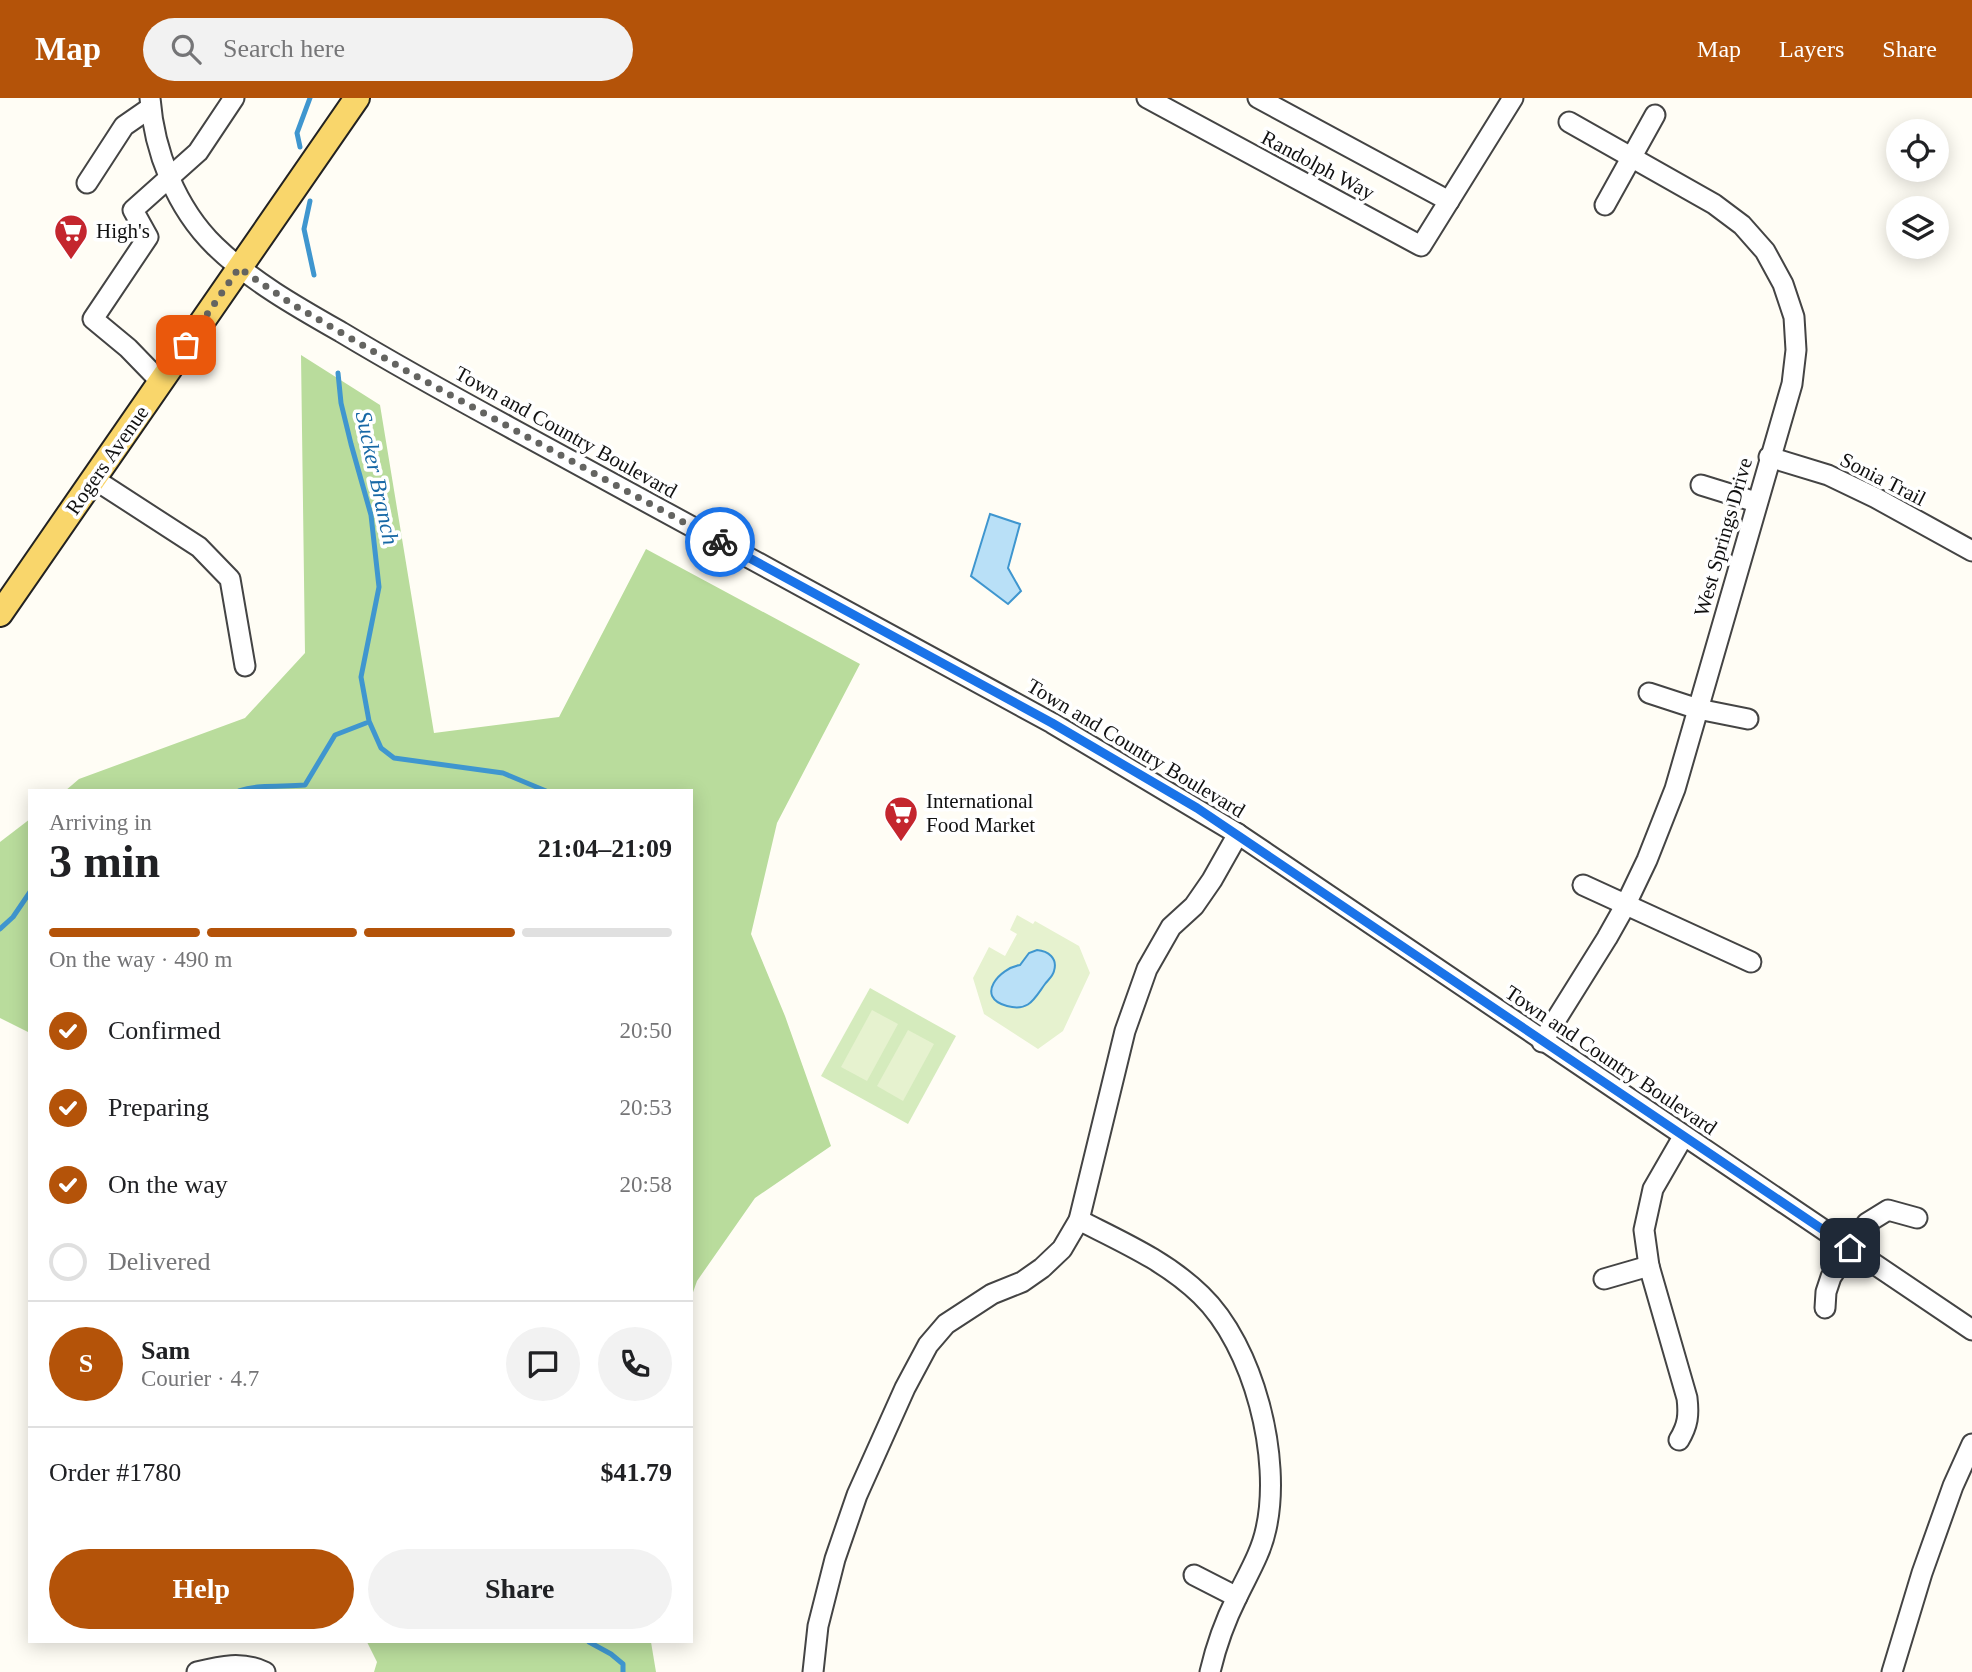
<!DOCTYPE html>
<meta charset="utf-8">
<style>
:root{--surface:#fff;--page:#f2f2f2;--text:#202124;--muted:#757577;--line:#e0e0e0;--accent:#b45309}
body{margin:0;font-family:Georgia,serif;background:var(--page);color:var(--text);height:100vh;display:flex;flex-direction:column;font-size:26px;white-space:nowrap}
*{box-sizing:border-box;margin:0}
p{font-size:23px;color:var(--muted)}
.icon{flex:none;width:38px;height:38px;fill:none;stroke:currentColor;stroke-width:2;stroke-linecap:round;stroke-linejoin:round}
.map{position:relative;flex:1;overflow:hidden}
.sheet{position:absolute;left:28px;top:691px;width:665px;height:854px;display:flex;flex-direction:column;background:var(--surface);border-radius:0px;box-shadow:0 4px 18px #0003}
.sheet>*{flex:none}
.controls{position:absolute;left:1886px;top:21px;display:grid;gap:14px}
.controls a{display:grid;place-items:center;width:63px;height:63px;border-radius:50%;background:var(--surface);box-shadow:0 4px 18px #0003;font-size:35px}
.pin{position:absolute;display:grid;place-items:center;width:60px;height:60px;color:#fff;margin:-30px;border-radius:14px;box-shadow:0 4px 10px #0006}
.courier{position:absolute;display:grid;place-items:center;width:70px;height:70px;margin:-35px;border:5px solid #1a73e8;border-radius:50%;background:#fff;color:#222;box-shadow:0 2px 9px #0007}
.summary em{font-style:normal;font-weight:700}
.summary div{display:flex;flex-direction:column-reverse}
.summary{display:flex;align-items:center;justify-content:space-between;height:119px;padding:0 21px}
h1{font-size:46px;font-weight:700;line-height:52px}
.bar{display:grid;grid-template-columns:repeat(4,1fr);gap:10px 7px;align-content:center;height:84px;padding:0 21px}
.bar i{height:9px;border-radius:5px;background:var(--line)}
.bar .active{background:var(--accent)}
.bar p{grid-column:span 4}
.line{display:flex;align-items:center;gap:18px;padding:0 21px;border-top:2px solid var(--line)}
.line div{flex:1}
.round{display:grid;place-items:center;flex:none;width:74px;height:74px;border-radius:37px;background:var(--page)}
ol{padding:0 21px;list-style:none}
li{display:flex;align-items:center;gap:21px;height:77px}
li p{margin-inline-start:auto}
li .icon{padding:7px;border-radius:50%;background:var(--accent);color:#fff;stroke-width:4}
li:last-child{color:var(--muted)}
li i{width:38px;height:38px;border:4px solid var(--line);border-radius:50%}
.button{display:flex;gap:14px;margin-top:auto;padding:14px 21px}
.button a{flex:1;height:80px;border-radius:42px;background:var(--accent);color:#fff;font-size:28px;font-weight:700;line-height:80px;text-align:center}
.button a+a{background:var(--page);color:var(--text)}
header{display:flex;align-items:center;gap:42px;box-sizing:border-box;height:98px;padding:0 35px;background:var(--accent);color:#fff}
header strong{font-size:33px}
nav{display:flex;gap:38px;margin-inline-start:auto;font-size:24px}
.search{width:490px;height:63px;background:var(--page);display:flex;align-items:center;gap:18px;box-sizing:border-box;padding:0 24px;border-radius:38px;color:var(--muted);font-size:26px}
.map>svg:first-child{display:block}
.green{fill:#d5ebbd}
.forest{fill:#b9dc9c}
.pitch{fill:#e6f2cf}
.water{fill:#b9e0f7;stroke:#3f96cf;stroke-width:2}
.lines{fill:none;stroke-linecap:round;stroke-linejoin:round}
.stream{stroke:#3f96cf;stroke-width:5}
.minor-casing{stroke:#444;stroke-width:23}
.major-casing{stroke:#222;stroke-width:28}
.minor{stroke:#fff;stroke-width:19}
.major{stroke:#f9d66b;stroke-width:24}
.done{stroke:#646461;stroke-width:7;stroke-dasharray:0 12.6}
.route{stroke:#1a73e8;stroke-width:9}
.labels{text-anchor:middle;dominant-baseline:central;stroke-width:7;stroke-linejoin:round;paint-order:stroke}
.street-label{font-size:21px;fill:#111;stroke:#fff}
.poi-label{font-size:21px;fill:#111;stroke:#fff;text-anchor:start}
.water-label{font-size:23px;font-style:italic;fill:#1768a6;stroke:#fff}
</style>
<header>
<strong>Map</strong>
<div class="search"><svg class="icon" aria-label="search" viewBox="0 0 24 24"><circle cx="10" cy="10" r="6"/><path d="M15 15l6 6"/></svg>Search here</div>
<nav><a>Map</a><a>Layers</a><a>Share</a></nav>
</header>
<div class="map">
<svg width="1972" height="1574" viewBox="0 0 1972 1574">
<rect width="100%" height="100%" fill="#fffdf5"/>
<path class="green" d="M 870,890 L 956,938 L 908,1026 L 821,978 Z"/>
<g class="forest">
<path d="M 301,257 L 380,307 L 434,635 L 559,619 L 646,451 L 860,566 L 777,725 L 751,836 L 785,918 L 831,1048 L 755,1100 L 697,1183 L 691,1200 L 691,693 L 65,693 L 79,681 L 245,620 L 305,555 Z"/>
<path d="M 30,721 L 30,935 L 0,920 L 0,744 Z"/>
<path d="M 367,1544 L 651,1544 L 656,1574 L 374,1574 L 377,1564 Z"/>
</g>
<g class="pitch">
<path d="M 1017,817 L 1033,826 L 1035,823 L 1079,848 L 1090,875 L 1063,933 L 1038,951 L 984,916 L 973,880 L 989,849 L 1005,858 L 1017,836 L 1010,832 Z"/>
<path d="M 872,912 L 898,926 L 867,983 L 841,969 Z"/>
<path d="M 908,932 L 934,946 L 903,1003 L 877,988 Z"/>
</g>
<g class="water">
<path d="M 990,416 L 1020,426 L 1008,470 L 1021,493 L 1008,506 L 971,478 Z"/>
<path d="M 1037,852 C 1048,853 1058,860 1054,873 C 1053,878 1048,882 1045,886 C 1034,901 1029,914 1007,908 C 974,899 1000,870 1020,867 L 1029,855 Z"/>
</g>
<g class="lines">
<g class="stream">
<path d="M 300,49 L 297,35 L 310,0"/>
<path d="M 310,103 L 304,131 L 314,177"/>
<path d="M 338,275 L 341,305 L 351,346 L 371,417 L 379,489 L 361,579 L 369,623 L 381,650 L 394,660 L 503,675 L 546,693"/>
<path d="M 239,693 C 261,686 283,689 305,687 L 335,637 L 366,625"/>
<path d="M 0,831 L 13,819 L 30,794"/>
<path d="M 589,1544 L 611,1556 L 623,1566 L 623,1574"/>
</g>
<g class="minor-casing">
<g id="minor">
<path d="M 150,0 C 154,53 176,110 215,148 C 251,183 297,209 341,234 C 396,267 452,298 509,329 C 690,428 871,526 1052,625 L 1238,736 L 1972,1232"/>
<path d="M 1147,0 L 1421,148 L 1513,0"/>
<path d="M 1258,0 L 1449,103"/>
<path d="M 87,85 L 124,28 L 150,10"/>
<path d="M 1605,107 L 1655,17"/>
<path d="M 161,284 L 128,250 L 93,221 L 148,139 L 133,112 L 198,54 L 234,0"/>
<path d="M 1769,359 L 1828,377 L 1876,400 L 1972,453"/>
<path d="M 94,381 L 199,449 L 230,481 L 245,568"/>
<path d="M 1701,387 L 1756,404"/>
<path d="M 1649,595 L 1698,611 L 1748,621"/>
<path d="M 1583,787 L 1751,864"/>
<path d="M 1542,944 L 1607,840 L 1625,808 L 1647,762 L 1675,691 L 1792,286 L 1796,252 L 1794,219 L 1783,186 L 1765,153 L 1742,127 L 1714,106 L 1569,24"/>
<path d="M 1079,1122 C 1122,1144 1166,1163 1201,1197 C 1254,1248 1282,1360 1266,1431 C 1261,1455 1248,1476 1237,1499 C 1225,1523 1216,1548 1210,1574"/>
<path d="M 1604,1181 L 1649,1168"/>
<path d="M 1825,1210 L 1826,1194 L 1831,1179 L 1867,1125 L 1888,1112 L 1917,1120"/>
<path d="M 1679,1342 C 1688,1327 1689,1317 1687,1300 L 1649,1168 L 1644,1132 L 1653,1091 L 1683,1039"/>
<path d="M 1194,1477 L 1237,1499"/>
<path d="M 197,1574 C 221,1568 242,1563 265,1574"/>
<path d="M 813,1574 L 818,1528 L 835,1461 L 857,1397 L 905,1290 L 928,1247 L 946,1226 L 992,1196 L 1022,1184 L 1042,1170 L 1062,1151 L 1079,1122 L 1125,933 L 1147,871 L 1171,829 L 1194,808 L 1212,782 L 1238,736"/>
<path d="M 1892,1574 L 1922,1475 L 1953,1388 L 1972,1346"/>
</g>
</g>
<g class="major-casing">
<path id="major" d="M 0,516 L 357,0"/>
</g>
<use href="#minor" class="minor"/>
<use href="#major" class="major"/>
</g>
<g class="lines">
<path class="done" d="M 186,247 L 239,170 L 292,206 L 412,276 L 720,444"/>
<path class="route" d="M 720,444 L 1052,625 L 1197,710 L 1850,1150"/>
</g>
<defs>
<g id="supermarket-pin" transform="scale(1.75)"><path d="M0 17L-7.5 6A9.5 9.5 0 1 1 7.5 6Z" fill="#c4262e" stroke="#fff"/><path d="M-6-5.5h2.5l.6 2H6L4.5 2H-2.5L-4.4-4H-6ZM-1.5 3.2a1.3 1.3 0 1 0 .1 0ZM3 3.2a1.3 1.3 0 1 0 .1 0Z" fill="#fff"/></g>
</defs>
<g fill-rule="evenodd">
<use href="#supermarket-pin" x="71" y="133"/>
<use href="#supermarket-pin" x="901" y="715"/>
</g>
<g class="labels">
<g class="street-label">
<text transform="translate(1318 67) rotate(28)">Randolph Way</text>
<text transform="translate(566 334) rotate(29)">Town and Country Boulevard</text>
<text transform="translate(107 362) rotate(-55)">Rogers Avenue</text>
<text transform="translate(1883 381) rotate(27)">Sonia Trail</text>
<text transform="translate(1723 439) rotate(-74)">West Springs Drive</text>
<text transform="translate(1136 650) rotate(31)">Town and Country Boulevard</text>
<text transform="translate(1611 962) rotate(34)">Town and Country Boulevard</text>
</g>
<g class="poi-label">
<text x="96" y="133">High's</text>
<text x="926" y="703">International<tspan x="926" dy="24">Food Market</tspan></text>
</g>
<g class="water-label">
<text transform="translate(377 380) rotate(78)">Sucker Branch</text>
</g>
</g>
</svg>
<div class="controls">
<a><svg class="icon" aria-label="locate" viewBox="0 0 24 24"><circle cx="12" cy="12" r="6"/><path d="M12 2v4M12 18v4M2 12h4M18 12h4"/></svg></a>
<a><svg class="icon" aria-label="layers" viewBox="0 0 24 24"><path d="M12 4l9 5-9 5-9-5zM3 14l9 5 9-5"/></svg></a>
</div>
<div class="pin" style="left:186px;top:247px;background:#ea580c"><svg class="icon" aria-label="bag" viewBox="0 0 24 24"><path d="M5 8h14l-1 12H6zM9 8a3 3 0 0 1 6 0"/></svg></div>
<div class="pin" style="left:1850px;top:1150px;background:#1f2937"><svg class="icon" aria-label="home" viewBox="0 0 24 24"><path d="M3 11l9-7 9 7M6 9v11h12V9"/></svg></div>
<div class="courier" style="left:720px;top:444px"><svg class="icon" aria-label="bike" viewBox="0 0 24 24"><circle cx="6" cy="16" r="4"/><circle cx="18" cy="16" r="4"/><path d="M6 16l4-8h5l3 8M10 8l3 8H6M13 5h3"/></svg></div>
<section class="sheet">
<div class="summary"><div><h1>3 min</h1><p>Arriving in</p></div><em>21:04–21:09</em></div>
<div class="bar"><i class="active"></i><i class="active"></i><i class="active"></i><i></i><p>On the way · 490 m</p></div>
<ol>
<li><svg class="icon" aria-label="check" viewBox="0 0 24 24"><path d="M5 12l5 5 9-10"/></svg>Confirmed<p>20:50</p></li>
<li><svg class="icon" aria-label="check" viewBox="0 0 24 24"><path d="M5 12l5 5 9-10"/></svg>Preparing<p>20:53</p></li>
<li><svg class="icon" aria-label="check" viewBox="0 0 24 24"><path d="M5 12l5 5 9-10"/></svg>On the way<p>20:58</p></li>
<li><i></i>Delivered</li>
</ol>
<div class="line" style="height:126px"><b class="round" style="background:var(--accent);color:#fff">S</b><div><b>Sam</b><p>Courier · 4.7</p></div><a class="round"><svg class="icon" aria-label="chat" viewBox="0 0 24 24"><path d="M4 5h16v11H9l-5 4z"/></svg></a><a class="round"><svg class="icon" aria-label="phone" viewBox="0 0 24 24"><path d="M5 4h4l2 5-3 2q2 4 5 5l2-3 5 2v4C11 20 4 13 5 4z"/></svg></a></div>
<div class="line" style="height:91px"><div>Order #1780</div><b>$41.79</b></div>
<div class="button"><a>Help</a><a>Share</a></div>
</section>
</div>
